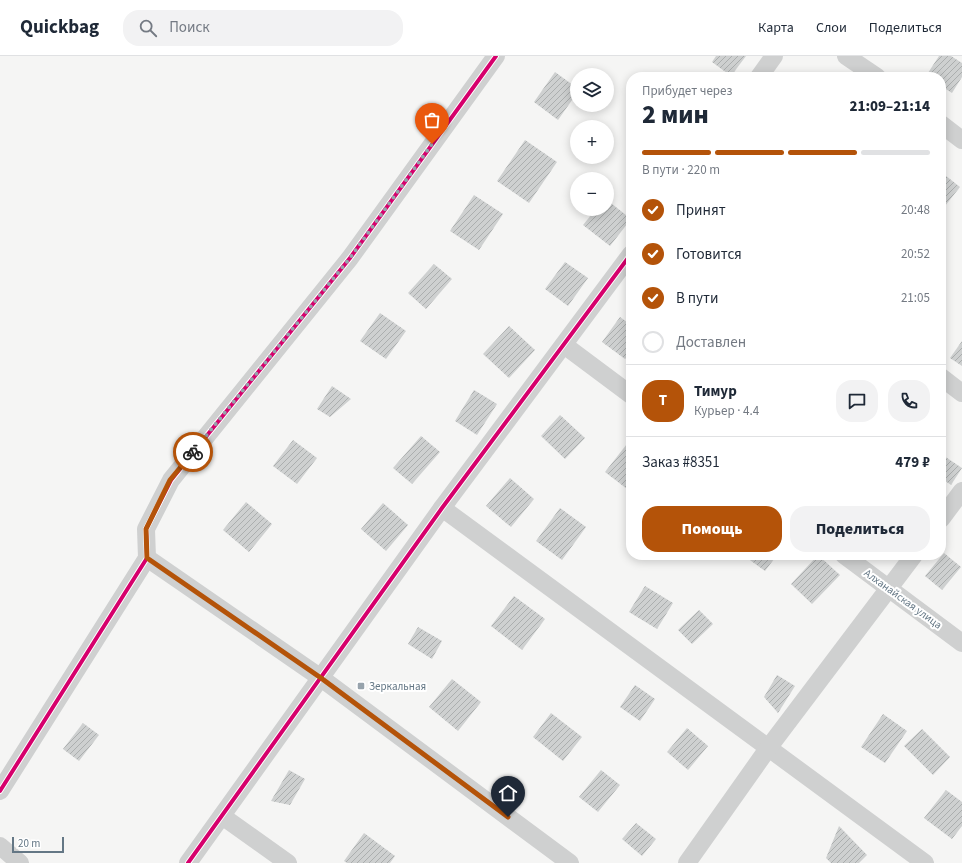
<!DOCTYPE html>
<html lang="ru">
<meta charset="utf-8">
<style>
:root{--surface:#fff;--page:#f2f2f3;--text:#1f2937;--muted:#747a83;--line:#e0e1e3;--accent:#b45309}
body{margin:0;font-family:"Source Sans 3",sans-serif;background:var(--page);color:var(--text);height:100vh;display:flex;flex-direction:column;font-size:15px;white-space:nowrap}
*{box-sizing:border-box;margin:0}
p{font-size:13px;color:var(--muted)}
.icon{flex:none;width:22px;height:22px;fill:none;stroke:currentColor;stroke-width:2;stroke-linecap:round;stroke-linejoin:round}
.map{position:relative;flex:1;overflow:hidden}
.sheet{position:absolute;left:626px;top:16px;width:320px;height:488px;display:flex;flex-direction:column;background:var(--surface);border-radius:16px;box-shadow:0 2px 10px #0003}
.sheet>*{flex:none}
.fabs{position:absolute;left:570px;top:12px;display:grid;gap:8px}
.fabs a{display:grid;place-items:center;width:44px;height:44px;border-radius:50%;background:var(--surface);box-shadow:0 2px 10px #0003;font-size:20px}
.scale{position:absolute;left:12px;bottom:10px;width:52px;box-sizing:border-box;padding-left:4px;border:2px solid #647785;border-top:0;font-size:11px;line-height:14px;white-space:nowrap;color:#647785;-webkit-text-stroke:3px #fff;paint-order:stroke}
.pin{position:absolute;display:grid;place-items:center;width:34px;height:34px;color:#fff;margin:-41px -17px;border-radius:50% 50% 50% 0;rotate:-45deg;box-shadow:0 0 4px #0007}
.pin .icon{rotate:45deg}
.courier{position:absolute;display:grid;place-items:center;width:40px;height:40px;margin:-20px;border:3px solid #b45309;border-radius:50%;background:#fff;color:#222;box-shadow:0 1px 5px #0007}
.headline em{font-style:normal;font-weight:800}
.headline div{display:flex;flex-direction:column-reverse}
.headline{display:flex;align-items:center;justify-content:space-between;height:68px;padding:0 16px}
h1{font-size:26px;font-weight:800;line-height:30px}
.bar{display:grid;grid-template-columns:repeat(4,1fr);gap:6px 4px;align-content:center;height:48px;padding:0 16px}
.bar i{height:5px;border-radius:3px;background:var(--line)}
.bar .on{background:var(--accent)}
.bar p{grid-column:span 4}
.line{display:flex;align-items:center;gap:10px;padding:0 16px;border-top:1px solid var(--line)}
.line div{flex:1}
.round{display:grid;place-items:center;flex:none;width:42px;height:42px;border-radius:16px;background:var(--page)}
ol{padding:0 16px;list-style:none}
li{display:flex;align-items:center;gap:12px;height:44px}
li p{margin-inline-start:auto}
li .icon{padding:4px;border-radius:50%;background:var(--accent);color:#fff;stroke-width:4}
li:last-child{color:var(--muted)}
li i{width:22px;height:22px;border:2px solid var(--line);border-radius:50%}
.button{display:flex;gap:8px;margin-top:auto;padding:8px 16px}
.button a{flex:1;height:46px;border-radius:16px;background:var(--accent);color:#fff;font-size:16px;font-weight:800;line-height:46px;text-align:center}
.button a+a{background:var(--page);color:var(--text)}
header{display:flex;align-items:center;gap:24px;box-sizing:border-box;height:56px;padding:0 20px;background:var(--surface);border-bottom:1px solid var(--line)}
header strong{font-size:19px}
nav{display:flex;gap:22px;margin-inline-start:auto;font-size:14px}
.search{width:280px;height:36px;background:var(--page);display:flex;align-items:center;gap:10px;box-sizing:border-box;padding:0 14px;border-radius:16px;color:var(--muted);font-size:15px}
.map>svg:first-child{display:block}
.building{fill:url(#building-hatch)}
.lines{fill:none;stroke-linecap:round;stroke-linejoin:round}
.minor{stroke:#cfd0d0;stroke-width:18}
.cycleway-casing{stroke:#fff;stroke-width:6}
.cycleway{stroke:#d6006c;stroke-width:4}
.done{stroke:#97a3ac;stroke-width:4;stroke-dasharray:0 7.2}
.route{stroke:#b45309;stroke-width:5}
.poi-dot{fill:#97a3ac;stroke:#fff;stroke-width:1.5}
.labels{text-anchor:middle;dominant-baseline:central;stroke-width:4;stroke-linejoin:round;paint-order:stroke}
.street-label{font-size:11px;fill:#647785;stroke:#fff}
.poi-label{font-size:11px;fill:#647785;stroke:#fff;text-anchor:start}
</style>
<header>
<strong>Quickbag</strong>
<div class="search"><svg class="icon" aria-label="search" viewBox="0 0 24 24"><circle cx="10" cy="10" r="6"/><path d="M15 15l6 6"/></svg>Поиск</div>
<nav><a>Карта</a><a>Слои</a><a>Поделиться</a></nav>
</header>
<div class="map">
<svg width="962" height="807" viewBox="0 0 962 807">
<defs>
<pattern id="building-hatch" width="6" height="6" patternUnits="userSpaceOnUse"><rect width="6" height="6" fill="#ced0d0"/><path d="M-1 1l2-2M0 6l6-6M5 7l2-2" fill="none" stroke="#abaeae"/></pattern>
</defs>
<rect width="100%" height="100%" fill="#f5f5f4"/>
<g class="building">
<path d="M 716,0 L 746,0 L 731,20 L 712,6 Z"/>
<path d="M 939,0 L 951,0 L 962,7 L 962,21 L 952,37 L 941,30 L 941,21 L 926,20 Z"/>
<path d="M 555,16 L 577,32 L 577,37 L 558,64 L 534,46 Z"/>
<path d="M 525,84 L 557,106 L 529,147 L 497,125 Z"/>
<path d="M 941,116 L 960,131 L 941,155 Z"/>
<path d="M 474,139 L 503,158 L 479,194 L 450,175 Z"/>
<path d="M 607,144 L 631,163 L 610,190 L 583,169 L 596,153 L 607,153 Z"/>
<path d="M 565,206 L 588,222 L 568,250 L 545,233 Z"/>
<path d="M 434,208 L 452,223 L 426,253 L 408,237 Z"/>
<path d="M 380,257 L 406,275 L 386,303 L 360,285 Z"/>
<path d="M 620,261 L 631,269 L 631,298 L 625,303 L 602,286 Z"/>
<path d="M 509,270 L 535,294 L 509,322 L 483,298 Z"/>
<path d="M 962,285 L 962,310 L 950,302 Z"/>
<path d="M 332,330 L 351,343 L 330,361 L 317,353 Z"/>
<path d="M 474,334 L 497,348 L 477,379 L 455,365 Z"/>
<path d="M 560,359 L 585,382 L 565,403 L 541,380 Z"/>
<path d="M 421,380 L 440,396 L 412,428 L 393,412 Z"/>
<path d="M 293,384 L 317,402 L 297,428 L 273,410 Z"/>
<path d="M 630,384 L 631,385 L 631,436 L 605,416 Z"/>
<path d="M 941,398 L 962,412 L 951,429 L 941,422 Z"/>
<path d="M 510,422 L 534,443 L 511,471 L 486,450 Z"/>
<path d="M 246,446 L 272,468 L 249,496 L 223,474 Z"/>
<path d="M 383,447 L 408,469 L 386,495 L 361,473 Z"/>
<path d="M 560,452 L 586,471 L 562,504 L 536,485 Z"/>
<path d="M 944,497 L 961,511 L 942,534 L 925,520 Z"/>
<path d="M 743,499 L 777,499 L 765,515 Z"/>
<path d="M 818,499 L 840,519 L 812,548 L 791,528 Z"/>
<path d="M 645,530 L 673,547 L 657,573 L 629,556 Z"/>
<path d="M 514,540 L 545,563 L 522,594 L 491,570 Z"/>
<path d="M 699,554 L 713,568 L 692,588 L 678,574 Z"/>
<path d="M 418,571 L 442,585 L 432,603 L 408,588 Z"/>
<path d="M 777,619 L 795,630 L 778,657 L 764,641 Z"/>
<path d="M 452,623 L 481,646 L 458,675 L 429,651 Z"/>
<path d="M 635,629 L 655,643 L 640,665 L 620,651 Z"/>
<path d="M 551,657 L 582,681 L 563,705 L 533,681 Z"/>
<path d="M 883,658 L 907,675 L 885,707 L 861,691 Z"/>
<path d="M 83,667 L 99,679 L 79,705 L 63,693 Z"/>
<path d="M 687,672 L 708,690 L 688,714 L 667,696 Z"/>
<path d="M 922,673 L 950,701 L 933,719 L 904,690 Z"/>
<path d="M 289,714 L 305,723 L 290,749 L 271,745 Z"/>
<path d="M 601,714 L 620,729 L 598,756 L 579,741 Z"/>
<path d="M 946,734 L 962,746 L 962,770 L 952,783 L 924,762 Z"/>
<path d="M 636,767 L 656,783 L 642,800 L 622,783 Z"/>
<path d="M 839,770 L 867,799 L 859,807 L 831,807 L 826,802 Z"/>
<path d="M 364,777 L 395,800 L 390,807 L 347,807 L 344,805 Z"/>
</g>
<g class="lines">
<g class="minor">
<path d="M 846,0 L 877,21"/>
<path d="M 759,21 L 774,0"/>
<path d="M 941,68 L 962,84"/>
<path d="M 564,289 L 631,339"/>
<path d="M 941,321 L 962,337"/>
<path d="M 442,452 L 925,807"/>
<path d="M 941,463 L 962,435"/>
<path d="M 844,499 L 962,587"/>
<path d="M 147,502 L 321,622 L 570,807"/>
<path d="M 0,735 L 147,502 L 146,473 L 171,424 L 350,202 L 496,0"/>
<path d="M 222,760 L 288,807"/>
<path d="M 0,790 L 20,807"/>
<path d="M 188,807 L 442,452 L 631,198"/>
<path d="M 687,807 L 769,691 L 914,499"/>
</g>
<g class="cycleway-casing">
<g id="cycleway">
<path d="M 0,735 L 147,502 L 146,473 L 171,424 L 350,202 L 496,0"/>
<path d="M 188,807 L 442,452 L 631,198"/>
</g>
</g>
<use href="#cycleway" class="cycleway"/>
</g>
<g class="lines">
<path class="done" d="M 193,396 L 350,202 L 432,88"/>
<path class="route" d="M 193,396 L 170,424 L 146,473 L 147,502 L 321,622 L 508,761"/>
</g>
<rect class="poi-dot" x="357" y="626" width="8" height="8" rx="2"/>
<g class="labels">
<g class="street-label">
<text transform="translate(903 543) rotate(36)">Алханайская улица</text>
</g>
<g class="poi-label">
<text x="369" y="630">Зеркальная</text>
</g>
</g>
</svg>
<div class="fabs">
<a><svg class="icon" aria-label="layers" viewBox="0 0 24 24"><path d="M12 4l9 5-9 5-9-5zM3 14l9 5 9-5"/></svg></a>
<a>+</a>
<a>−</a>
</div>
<div class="scale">20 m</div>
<div class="pin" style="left:432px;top:88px;background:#ea580c"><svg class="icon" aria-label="bag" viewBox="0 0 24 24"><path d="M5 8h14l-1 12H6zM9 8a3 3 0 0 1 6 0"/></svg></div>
<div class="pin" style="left:508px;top:761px;background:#1f2937"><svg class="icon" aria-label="home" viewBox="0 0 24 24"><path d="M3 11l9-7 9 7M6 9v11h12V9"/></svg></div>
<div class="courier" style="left:193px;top:396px"><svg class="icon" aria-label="bike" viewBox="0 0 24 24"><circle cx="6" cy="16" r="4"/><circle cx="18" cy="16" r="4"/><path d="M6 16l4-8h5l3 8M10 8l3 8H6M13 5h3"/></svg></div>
<section class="sheet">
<div class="headline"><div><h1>2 мин</h1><p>Прибудет через</p></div><em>21:09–21:14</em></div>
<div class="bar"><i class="on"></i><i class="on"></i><i class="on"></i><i></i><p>В пути · 220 m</p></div>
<ol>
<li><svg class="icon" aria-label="check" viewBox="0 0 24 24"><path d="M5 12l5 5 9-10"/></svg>Принят<p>20:48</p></li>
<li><svg class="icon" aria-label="check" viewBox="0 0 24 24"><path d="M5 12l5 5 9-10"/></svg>Готовится<p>20:52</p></li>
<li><svg class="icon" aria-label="check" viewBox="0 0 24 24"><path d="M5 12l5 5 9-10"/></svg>В пути<p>21:05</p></li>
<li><i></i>Доставлен</li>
</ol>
<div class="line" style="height:72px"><b class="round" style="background:var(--accent);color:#fff">Т</b><div><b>Тимур</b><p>Курьер · 4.4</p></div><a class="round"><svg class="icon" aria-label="chat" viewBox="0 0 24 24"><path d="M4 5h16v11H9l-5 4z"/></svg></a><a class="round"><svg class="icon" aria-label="phone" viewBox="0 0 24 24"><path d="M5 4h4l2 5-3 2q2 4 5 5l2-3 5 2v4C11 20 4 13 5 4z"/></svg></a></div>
<div class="line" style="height:52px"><div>Заказ #8351</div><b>479 ₽</b></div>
<div class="button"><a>Помощь</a><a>Поделиться</a></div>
</section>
</div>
